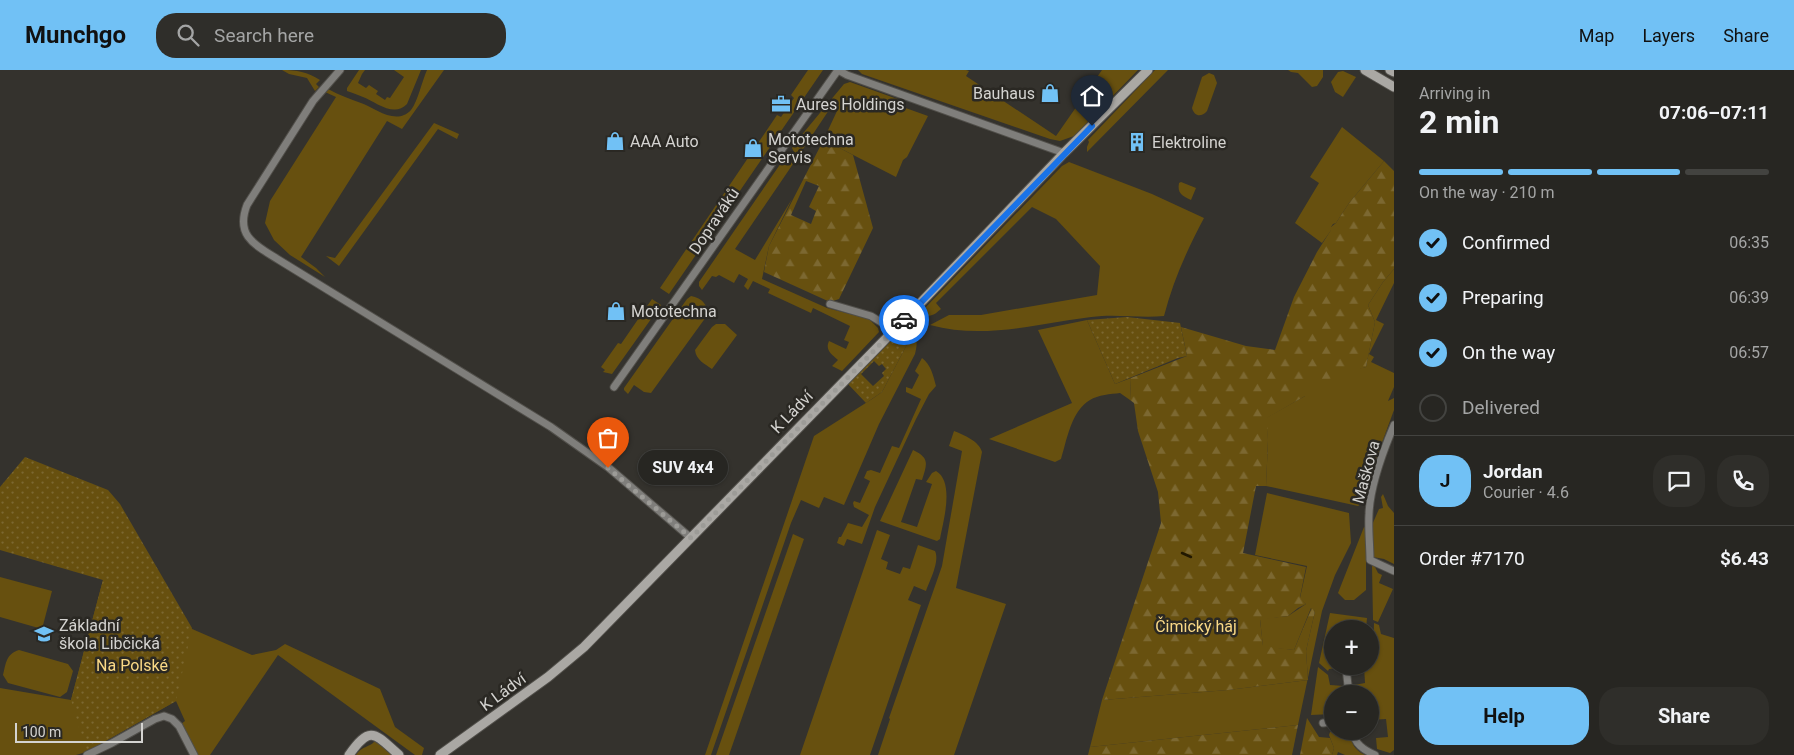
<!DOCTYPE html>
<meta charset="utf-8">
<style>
:root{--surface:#272622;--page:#2f2e2a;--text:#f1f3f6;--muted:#a4a5a5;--line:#434340;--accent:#71c1f5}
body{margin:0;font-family:Roboto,sans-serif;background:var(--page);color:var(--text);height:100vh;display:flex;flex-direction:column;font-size:19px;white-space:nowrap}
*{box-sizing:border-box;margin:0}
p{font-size:16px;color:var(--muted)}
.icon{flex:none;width:28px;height:28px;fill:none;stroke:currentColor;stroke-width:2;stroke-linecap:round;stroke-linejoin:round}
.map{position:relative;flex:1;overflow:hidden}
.details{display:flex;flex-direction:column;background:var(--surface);width:400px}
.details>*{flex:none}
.buttons{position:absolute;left:1324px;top:550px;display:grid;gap:10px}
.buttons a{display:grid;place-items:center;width:55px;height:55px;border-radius:50%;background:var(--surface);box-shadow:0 1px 4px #0004,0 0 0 1px var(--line);font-size:25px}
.scale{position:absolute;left:15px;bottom:12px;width:128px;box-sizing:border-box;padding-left:5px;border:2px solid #d4d3d0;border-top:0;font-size:14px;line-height:18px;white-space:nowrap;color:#d4d3d0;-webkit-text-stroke:4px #2a2823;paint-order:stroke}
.pin{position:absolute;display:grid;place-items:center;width:42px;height:42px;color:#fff;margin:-51px -21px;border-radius:50% 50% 50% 0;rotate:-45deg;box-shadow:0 0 5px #0007}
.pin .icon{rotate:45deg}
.courier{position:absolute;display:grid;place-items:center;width:50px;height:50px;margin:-25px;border:4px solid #1a73e8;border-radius:50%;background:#fff;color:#222;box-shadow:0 1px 6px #0007}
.bubble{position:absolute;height:35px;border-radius:18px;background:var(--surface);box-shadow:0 1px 4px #0004,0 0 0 1px var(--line);font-size:16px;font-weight:700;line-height:35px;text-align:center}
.head em{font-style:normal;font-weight:700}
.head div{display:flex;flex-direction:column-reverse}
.head{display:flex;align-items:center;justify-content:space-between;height:85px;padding:0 25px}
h1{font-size:32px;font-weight:700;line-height:38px}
.bar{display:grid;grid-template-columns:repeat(4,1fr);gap:8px 5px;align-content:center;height:60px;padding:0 25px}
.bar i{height:6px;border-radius:4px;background:var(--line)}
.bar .active{background:var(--accent)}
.bar p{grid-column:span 4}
.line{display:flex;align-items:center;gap:12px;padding:0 25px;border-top:1px solid var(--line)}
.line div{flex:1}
.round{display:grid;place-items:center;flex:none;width:52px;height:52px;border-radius:20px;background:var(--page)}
ol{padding:0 25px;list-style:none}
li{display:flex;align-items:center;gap:15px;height:55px}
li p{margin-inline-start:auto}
li .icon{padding:5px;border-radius:50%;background:var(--accent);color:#111;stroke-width:4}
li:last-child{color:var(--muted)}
li i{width:28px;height:28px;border:2px solid var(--line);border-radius:50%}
.button{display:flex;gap:10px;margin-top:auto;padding:10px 25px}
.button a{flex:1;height:58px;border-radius:20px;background:var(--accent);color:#111;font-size:20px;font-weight:700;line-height:58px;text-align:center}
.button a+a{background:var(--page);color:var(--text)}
header{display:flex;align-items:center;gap:30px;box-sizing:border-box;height:70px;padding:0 25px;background:var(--accent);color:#111}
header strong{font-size:24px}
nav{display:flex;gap:28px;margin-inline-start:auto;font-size:18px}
.search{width:350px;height:45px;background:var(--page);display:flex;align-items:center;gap:12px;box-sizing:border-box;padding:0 18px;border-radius:20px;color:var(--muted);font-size:19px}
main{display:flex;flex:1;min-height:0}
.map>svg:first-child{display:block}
.green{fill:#67500f}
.forest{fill:url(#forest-firs);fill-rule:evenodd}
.garden{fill:url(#garden-dots);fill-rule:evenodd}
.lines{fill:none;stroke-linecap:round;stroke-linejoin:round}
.stream{stroke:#211801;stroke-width:2.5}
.street-casing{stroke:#514f4a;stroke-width:9}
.secondary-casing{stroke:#514f4a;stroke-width:11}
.street{stroke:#7f7e7b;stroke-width:7}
.secondary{stroke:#aaa8a4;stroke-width:9}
.done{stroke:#9c9b97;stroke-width:5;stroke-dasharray:0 9}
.route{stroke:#1a73e8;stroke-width:6}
.labels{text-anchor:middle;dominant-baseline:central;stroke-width:5;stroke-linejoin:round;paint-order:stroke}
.poi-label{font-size:16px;fill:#d4d3d0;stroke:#2a2823;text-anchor:start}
.street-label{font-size:16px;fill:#d4d3d0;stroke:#2a2823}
.park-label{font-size:16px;fill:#fad986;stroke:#2a2823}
</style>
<header>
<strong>Munchgo</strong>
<div class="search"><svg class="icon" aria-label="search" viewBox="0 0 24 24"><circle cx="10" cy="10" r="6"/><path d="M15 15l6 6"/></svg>Search here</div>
<nav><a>Map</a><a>Layers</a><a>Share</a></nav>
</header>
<main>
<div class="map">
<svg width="1394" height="685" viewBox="0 0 1394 685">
<defs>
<pattern id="forest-firs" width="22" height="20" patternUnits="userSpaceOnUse" patternTransform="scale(1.25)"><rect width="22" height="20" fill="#67500f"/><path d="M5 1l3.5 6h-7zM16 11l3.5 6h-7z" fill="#7c6831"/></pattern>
<pattern id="garden-dots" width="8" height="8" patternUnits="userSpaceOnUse" patternTransform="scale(1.25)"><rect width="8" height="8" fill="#67500f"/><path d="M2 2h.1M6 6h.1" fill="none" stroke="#7c6831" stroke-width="1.8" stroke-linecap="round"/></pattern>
</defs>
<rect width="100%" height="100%" fill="#34322d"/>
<g class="green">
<path d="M 282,0 C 297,0 307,2 320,10 L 316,14 L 319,17 L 315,21 L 307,8 L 289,4 Z"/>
<path d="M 359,0 L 365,0 L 362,4 L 358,13 L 366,18 L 369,15 L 378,21 L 376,24 L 385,30 L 387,27 L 390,28 L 404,7 L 394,0 L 421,0 L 407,34 C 394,48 376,32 363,27 C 358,25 353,23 347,21 L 347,18 Z"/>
<path d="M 427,0 L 444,0 L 402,59 L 387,51 L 301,187 L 316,198 L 325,207 L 290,185 L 274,170 L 265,153 L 270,131 L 336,27 L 325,22 L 328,19 C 339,25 350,29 361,33 C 375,38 396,56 411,40 C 418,31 422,11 427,0 Z"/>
<path d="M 808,0 L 823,0 L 669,224 L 660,218 L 777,45 L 781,47 L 794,28 L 791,25 Z"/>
<path d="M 858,0 L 966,0 L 969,1 L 966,6 L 1056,66 L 1102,0 L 1138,0 L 1074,66 L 1060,71 L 1050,69 L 862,4 Z"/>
<path d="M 1155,0 L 1168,0 L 1087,82 L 1087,77 L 1089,72 L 1088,70 Z"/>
<path d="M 1288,0 L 1323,0 L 1323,7 L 1317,16 L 1312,17 L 1298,3 L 1291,2 Z"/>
<path d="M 1343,1 L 1356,7 L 1343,27 L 1335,22 L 1331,12 L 1338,2 Z"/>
<path d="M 1209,3 L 1214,5 L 1217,13 L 1207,41 C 1201,48 1194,46 1192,38 L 1202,7 Z"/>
<path d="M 850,12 L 903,31 L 900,36 L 928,46 L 907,87 L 903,90 L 896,107 L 826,71 L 823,71 L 837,41 L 829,40 L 797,88 L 792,78 L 795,73 L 844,14 Z"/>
<path d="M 434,53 L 459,64 L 457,69 L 438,59 L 339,196 L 326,186 L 335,188 Z"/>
<path d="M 1342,57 L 1384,91 L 1349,133 L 1336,153 L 1333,154 L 1331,157 L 1332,159 L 1322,173 L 1295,153 L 1319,113 L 1310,107 Z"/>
<path d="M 788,90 L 793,94 L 735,179 L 755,190 L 792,129 L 769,176 L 762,209 L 827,238 L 869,249 L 878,258 L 879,262 L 842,301 L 832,296 L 838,290 C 831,284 825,280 829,271 L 846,279 L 849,272 L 844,270 L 850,256 L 813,238 L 811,243 L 768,223 L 770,219 L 753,211 L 748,220 L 744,216 L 748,209 L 739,204 L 734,213 L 719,205 L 716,207 L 712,206 L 702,220 L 699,216 L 699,212 L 781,93 Z"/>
<path d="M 1069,92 L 1152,124 L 1204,148 C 1187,180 1173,211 1164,246 C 1144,248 1123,245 1102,246 C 1045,251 988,271 930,255 L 949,245 L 981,245 L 1097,225 L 1100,196 L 1056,149 L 1032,137 L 936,233 L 941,239 C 935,244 931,248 923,244 L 924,239 L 1062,96 Z"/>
<path d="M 1181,112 L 1196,118 L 1191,130 C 1182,126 1177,123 1179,113 Z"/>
<path d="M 1394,199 L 1394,213 L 1376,250 L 1384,254 L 1369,284 L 1374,287 L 1371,292 L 1394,303 L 1394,317 L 1388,331 L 1394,328 L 1394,340 L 1366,416 L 1364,432 L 1358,436 L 1266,416 L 1268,370 L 1266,348 L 1305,326 L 1304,311 L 1366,297 L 1375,252 L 1368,235 L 1383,212 Z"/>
<path d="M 691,226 C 702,228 710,236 706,247 L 651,323 L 644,322 L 634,315 L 628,324 L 624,320 L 624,318 L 687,229 Z"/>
<path d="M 652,229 L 661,235 L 612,304 L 603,302 L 605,300 L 601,297 L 618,273 L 621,274 Z"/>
<path d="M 1087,250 L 1115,314 L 1131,308 L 1130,330 L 1120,323 C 1111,324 1098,325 1090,330 C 1071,341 1067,370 1061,389 L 1055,392 L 989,369 L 1072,333 L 1038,260 Z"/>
<path d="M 716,254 L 725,254 L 737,265 L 712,299 C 705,294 696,290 695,280 L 712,257 Z"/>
<path d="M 913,263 C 918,269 917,276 915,284 L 879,354 L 844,435 L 824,427 L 819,438 L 801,430 L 791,453 L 711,685 L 705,685 L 814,366 L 872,329 L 882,322 Z"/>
<path d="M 922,288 C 931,295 933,305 936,316 L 929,324 L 916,349 L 875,437 L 862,474 L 847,469 L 844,476 L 837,473 L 839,467 L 841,467 L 848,453 L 862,457 L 869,445 L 854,437 L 853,433 L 854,431 L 860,433 L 870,411 L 864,408 L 867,401 L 871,400 L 880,403 L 892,376 L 899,378 L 921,329 L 906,322 L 906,317 L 912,319 L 919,305 L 915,301 Z"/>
<path d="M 954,361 C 964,365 979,371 982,382 L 956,518 L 1006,534 L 954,685 L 878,685 L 890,649 L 889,648 L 942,496 L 962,381 L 949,376 Z"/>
<path d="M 913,380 C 930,388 927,394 922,410 L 916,409 L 901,452 L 917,457 L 932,414 L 926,412 L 932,403 L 936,401 C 955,412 943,452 940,469 L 937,471 L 880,451 Z"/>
<path d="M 1267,423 L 1349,443 L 1351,473 L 1335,505 L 1322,541 L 1298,655 L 1090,677 L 1102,630 L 1228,620 L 1308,610 L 1306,581 L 1315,541 L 1311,538 L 1294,580 L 1263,577 L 1260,549 L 1288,546 L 1306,534 L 1300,528 L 1307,496 L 1255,485 Z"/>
<path d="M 1383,424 L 1388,436 L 1394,443 L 1394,494 L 1384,489 L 1373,487 L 1372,455 L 1379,439 L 1383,438 L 1381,427 Z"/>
<path d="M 1364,457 L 1366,458 L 1366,520 L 1354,530 L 1345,530 L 1338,523 Z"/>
<path d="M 877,460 L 890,465 L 881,489 L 888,492 L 886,499 L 900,504 L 903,497 L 910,499 L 918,475 L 935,481 C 940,491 930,510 926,521 L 914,516 L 908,530 L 921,535 L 870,685 L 800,685 Z"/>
<path d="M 793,464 L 804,469 L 729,685 L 716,685 Z"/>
<path d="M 50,479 L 176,552 L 252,585 L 276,580 L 285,574 L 380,619 L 395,657 L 424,678 L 422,685 L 415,685 L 278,585 L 210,685 L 197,685 L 181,654 L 185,651 L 176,631 L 86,682 L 76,685 L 0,685 L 0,618 L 71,630 L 103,510 Z"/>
<path d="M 1372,495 L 1374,495 L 1378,503 L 1382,505 L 1379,513 L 1393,519 L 1378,552 L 1373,550 Z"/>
<path d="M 0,507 L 52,521 L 42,559 L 0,547 Z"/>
<path d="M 1330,543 L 1367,548 L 1366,559 L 1332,559 L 1332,596 L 1352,596 L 1329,599 L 1328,601 L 1319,593 Z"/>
<path d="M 1374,553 L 1379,555 L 1381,564 L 1394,568 L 1394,680 L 1390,683 L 1377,679 L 1376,668 L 1388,667 L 1386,649 L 1370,650 L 1370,624 L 1355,624 L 1354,615 L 1365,613 L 1364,596 L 1370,596 L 1370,587 L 1373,587 Z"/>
<path d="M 19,580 L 68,594 L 73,601 L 67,622 L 60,627 L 8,613 L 3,605 C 6,593 6,584 19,580 Z"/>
<path d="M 1318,597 L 1328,605 L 1330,615 L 1344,616 L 1345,624 L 1332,624 L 1332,644 L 1311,645 Z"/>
<path d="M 1337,661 L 1350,661 C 1351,673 1354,680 1365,685 L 1345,685 L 1338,682 L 1337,685 L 1332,685 L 1334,678 L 1329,665 L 1330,662 Z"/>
<path d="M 375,671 L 393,685 L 356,685 C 363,675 369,678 375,671 Z"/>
</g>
<g class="forest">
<path d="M 823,71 L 826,71 L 853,85 L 873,158 L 839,229 L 830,232 L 764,202 L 769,176 ZM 806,111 L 819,116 L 809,137 L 816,141 L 811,154 L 791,145 Z"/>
<path d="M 1384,91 L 1394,101 L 1394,199 L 1383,212 L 1368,235 L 1375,252 L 1366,297 L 1314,314 L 1305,311 L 1305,326 L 1267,348 L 1268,370 L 1266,416 L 1256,416 L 1243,483 L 1306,497 L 1300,527 L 1306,534 L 1298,538 L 1288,546 L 1260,550 L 1263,576 L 1294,580 L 1312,537 L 1315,541 L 1306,581 L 1308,610 L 1228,620 L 1102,630 L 1161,453 L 1158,422 L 1138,361 L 1134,333 L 1130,330 L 1131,308 L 1187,286 L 1181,257 L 1246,276 L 1275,280 L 1294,227 L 1317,182 L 1331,160 L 1331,157 L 1336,153 L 1349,133 Z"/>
<path d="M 1307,648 L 1319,667 L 1330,668 L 1334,678 L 1332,685 L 1300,685 Z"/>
<path d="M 1298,655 L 1292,685 L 1088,685 L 1090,677 Z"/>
</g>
<g class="garden">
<path d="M 1127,247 L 1180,253 L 1187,286 L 1178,288 L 1115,314 L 1087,250 Z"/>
<path d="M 901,261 L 913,263 L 882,322 L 866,333 L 848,314 ZM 874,291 L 879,296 L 882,294 L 886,299 L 882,303 L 884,306 L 873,316 L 861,304 Z"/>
<path d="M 25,387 L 108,420 L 120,434 L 192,558 L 176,631 L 86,682 L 71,630 L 103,510 L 0,480 L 0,417 Z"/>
</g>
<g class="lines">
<path class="stream" d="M 1182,483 L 1191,487"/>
<g class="street-casing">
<g id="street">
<path d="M 340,0 L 313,31 L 247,135 C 235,166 255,175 279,190 L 551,357 L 609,398 L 691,468"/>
<path d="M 838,0 L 847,5 L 1064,83"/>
<path d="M 830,234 L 871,246 L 894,260"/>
<path d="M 614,317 L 838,0"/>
<path d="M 1394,355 C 1383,381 1370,415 1369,444 C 1368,459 1370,475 1370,490 L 1394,501"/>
<path d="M 1346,598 L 1349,624"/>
<path d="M 1323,653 L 1332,652"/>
<path d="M 1353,661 C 1354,674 1364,680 1375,685"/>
<path d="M 87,685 L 112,673 L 155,649 L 164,646 L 172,649 L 179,656 L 194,685"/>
</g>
</g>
<g class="secondary-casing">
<g id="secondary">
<path d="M 1365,0 L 1394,17"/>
<path d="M 1390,0 L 1394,2"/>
<path d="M 349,685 C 371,654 375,664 399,685"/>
<path d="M 440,685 L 548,607 L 584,577 L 910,244 L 1064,83 L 1148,0"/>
</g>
</g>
<use href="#street" class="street"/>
<use href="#secondary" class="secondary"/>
</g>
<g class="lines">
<path class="done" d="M 608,398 L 691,468 L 904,250"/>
<path class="route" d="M 904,250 L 1092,56"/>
</g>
<defs>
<g id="shop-bare" transform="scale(1.5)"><path d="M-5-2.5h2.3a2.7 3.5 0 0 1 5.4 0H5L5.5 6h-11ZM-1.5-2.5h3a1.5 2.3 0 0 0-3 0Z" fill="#71c1f5" stroke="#2a2823" stroke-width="2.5" paint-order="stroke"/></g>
<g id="office-bare" transform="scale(1.5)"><path d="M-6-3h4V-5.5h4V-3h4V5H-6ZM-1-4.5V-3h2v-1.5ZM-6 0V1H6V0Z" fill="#71c1f5" stroke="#2a2823" stroke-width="2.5" paint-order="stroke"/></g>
<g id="building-bare" transform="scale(1.5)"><path d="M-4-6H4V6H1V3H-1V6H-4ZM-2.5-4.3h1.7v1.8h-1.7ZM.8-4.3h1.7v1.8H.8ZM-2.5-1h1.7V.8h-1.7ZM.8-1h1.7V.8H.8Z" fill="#71c1f5" stroke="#2a2823" stroke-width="2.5" paint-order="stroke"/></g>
<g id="school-bare" transform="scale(1.5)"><path d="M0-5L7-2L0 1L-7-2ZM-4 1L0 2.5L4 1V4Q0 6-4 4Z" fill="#71c1f5" stroke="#2a2823" stroke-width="2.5" paint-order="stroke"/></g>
</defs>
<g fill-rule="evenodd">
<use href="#shop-bare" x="1050" y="23"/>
<use href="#office-bare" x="781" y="34"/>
<use href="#shop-bare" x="615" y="71"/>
<use href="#building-bare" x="1137" y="72"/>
<use href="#shop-bare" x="753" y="78"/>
<use href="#shop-bare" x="616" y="241"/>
<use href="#school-bare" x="44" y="564"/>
</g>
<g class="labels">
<g class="poi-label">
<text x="1035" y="23" text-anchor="end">Bauhaus</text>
<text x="796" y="34">Aures Holdings</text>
<text x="768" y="69">Mototechna<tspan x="768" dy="18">Servis</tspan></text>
<text x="630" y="71">AAA Auto</text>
<text x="1152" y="72">Elektroline</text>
<text x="631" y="241">Mototechna</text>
<text x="59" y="555">Základní<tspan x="59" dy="18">škola Libčická</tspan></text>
</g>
<g class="street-label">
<text transform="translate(714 151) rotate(-56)">Dopraváků</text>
<text transform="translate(792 342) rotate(-46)">K Ládví</text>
<text transform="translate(1366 402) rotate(-75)">Maškova</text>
<text transform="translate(503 622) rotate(-36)">K Ládví</text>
</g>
<g class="park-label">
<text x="1196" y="556">Čimický háj</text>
<text x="132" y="595">Na Polské</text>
</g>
</g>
</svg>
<div class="buttons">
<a>+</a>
<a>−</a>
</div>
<div class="scale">100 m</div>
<div class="pin" style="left:608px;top:398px;background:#ea580c"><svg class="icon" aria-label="bag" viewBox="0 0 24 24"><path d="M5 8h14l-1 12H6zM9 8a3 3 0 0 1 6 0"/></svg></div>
<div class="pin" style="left:1092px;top:56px;background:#1f2937"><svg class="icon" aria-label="home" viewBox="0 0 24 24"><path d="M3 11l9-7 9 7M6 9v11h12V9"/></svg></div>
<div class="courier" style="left:904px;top:250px"><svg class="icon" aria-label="car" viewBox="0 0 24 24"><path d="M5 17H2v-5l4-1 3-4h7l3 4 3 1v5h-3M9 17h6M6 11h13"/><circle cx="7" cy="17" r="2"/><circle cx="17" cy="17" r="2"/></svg></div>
<div class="bubble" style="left:638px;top:380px;width:90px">SUV 4x4</div>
</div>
<section class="details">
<div class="head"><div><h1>2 min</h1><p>Arriving in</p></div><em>07:06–07:11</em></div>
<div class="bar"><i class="active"></i><i class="active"></i><i class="active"></i><i></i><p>On the way · 210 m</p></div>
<ol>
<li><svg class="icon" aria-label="check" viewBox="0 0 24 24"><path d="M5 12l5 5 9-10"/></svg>Confirmed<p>06:35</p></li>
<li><svg class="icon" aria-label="check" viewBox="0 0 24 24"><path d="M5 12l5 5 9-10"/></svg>Preparing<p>06:39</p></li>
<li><svg class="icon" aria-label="check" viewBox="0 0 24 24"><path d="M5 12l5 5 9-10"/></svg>On the way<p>06:57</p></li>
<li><i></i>Delivered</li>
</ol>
<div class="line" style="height:90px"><b class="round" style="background:var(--accent);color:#111">J</b><div><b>Jordan</b><p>Courier · 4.6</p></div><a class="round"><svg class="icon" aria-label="chat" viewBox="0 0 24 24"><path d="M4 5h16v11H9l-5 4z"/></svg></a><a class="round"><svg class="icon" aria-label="phone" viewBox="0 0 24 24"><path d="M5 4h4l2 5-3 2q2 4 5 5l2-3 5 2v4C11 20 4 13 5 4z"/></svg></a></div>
<div class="line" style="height:65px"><div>Order #7170</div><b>$6.43</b></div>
<div class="button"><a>Help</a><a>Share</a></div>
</section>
</main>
